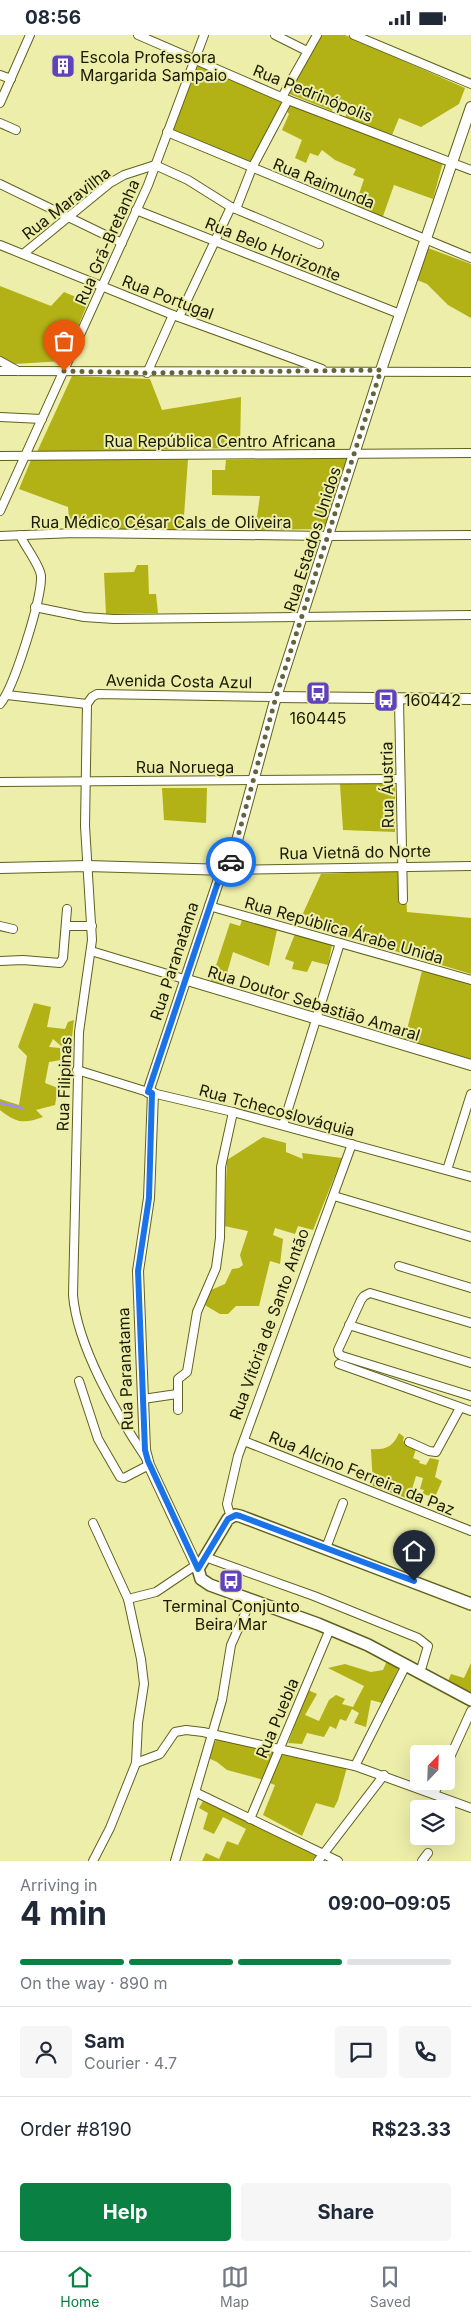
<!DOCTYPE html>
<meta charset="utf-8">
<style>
:root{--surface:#fff;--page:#f6f6f7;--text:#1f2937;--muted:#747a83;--line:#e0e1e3;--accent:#0b8043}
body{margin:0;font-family:Inter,sans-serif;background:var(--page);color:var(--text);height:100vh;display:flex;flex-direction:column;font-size:19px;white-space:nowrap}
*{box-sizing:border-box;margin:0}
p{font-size:16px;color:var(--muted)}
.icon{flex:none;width:28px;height:28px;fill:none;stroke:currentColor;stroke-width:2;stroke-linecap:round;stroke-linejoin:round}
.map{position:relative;height:1826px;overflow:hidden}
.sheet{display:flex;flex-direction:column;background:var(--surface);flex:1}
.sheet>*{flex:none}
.needle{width:32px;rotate:23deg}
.buttons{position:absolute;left:410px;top:1710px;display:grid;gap:10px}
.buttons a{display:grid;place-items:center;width:45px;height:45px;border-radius:5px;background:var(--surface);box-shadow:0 5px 20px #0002;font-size:25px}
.pin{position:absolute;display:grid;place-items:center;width:42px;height:42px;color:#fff;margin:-51px -21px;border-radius:50% 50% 50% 0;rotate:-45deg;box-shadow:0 0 5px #0007}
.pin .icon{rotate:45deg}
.courier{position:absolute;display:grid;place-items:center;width:50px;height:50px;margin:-25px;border:4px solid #1a73e8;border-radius:50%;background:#fff;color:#222;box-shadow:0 1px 6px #0007}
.headline em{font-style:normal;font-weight:700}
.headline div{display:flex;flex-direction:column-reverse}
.headline{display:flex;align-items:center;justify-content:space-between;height:85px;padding:0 20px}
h1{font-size:32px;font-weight:700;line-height:38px}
.bar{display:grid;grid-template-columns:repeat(4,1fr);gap:8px 5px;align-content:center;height:60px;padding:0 20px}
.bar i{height:6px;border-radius:4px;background:var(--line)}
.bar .active{background:var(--accent)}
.bar p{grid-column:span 4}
.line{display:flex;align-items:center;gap:12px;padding:0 20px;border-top:1px solid var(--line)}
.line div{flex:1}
.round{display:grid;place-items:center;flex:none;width:52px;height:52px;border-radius:5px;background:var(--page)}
.button{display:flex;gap:10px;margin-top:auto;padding:10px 20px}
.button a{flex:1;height:58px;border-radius:5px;background:var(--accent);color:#fff;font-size:20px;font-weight:700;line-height:58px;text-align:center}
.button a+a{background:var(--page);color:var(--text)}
.status{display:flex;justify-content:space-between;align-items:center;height:35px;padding:0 25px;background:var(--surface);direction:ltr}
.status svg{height:14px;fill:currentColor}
.dock{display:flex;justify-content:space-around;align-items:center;height:70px;border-top:1px solid var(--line);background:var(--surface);font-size:14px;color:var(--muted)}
.dock a{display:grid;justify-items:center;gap:2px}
.dock .active{color:var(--accent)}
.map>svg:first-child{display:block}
.forest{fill:#b2b115}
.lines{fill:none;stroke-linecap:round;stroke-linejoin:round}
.stream{stroke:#9f8dfb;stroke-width:2.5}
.minor-casing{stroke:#61611f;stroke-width:10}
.tertiary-casing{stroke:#61611f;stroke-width:12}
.secondary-casing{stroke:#61611f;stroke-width:14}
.minor{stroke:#fff;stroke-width:8}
.tertiary{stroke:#fff;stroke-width:10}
.secondary{stroke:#fff;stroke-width:11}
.done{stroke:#64643c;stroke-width:5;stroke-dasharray:0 9}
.route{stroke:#1a73e8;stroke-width:6}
.labels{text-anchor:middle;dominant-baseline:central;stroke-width:4;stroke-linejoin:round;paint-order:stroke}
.poi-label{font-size:16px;fill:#1a1a01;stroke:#eceea9;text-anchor:start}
.street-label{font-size:16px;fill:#1a1a01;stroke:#eceea9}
</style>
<div class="status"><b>08:56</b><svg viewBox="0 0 49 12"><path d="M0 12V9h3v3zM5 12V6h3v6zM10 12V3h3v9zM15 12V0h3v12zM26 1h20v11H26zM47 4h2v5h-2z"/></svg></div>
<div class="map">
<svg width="471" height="1826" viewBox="0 0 471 1826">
<rect width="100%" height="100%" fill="#eceea9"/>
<g class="forest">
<path d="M 320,0 L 345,0 L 465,53 L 459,69 L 421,92 L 399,83 L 392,100 L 345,83 L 350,69 L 336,66 L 332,76 L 287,58 Z"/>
<path d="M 197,30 L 283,67 L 250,129 L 170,95 Z"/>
<path d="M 289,69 L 443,127 L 433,164 L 394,150 L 382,184 L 355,171 L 364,144 L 353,140 L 356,134 L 335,125 L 322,115 L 318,121 L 310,118 L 306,128 L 295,123 L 302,105 L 282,95 L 289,79 L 286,75 Z"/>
<path d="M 428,213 L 471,229 L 471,283 L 448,270 L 427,249 L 417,245 Z"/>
<path d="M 0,251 L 51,271 L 64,257 L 88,267 L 64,326 L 14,329 L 0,321 Z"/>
<path d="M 72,341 L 150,344 L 162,375 L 241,362 L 240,413 L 37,417 Z"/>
<path d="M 347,423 L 326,494 L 255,495 L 260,461 L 212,460 L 212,435 L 225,435 L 226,425 Z"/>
<path d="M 188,424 L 183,495 L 70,494 L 68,472 L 19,454 L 31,425 Z"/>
<path d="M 137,530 L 148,530 L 149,559 L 156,559 L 158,578 L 106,579 L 104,538 L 134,537 Z"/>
<path d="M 340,749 L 395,749 L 395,797 L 343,795 Z"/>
<path d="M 162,753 L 207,753 L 206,788 L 164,785 Z"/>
<path d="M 405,836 L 407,877 L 471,883 L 471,939 L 299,887 L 321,839 Z"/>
<path d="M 242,885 L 277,895 L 269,931 L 233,917 L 223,952 L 211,946 L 230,888 L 240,891 Z"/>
<path d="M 295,899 L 332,910 L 328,930 L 312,926 L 307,937 L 292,934 L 294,927 L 285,924 Z"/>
<path d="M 422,936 L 471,949 L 471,1024 L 404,1006 Z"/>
<path d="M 34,968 L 51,972 L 47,992 L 65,994 L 68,987 L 74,985 L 70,1019 L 53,1004 L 49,1012 L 60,1013 L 61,1025 L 49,1027 L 45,1048 L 58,1053 L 55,1070 L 36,1075 L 43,1082 C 24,1089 16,1088 0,1075 L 0,1064 L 19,1070 L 27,1021 L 18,1012 Z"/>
<path d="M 263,1102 L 286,1108 L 286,1117 L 303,1124 L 302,1118 L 342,1123 L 313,1195 L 298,1191 L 295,1199 L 275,1193 L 273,1200 L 283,1204 L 280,1229 L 270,1226 L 259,1271 L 236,1271 L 228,1279 L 220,1279 L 203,1269 L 211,1255 L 225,1249 L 232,1234 L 239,1233 L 243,1230 L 240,1220 L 248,1196 L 224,1191 L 227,1125 Z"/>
<path d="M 399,1398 L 404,1402 L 403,1406 L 416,1414 L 413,1423 L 420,1426 L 419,1428 L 426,1430 L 430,1423 L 439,1425 L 435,1442 L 442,1446 L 435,1462 L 422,1459 L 424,1455 L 420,1454 L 423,1443 L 416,1441 L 409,1464 L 373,1451 L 371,1414 C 386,1415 393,1412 399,1398 Z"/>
<path d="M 387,1626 L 398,1634 L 382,1668 L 371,1665 L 366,1692 L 354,1688 L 359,1678 L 352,1674 L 346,1686 L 340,1684 L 336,1694 L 330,1691 L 324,1702 L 307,1698 L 302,1709 L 288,1708 L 308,1655 L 317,1659 L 305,1680 L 319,1686 L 329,1665 L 336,1660 L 345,1664 L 342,1669 L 353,1672 L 364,1651 L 328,1633 L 345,1629 L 371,1637 L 383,1635 Z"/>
<path d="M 471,1628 L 471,1658 L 448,1646 L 451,1639 L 464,1643 Z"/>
<path d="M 217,1703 L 275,1717 L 264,1745 L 227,1735 L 217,1727 L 208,1723 Z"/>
<path d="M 281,1718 L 347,1732 L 338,1765 L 334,1773 L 316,1768 L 302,1801 L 263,1780 L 275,1750 L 267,1747 Z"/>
<path d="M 203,1766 L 317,1820 L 312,1826 L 202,1826 L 206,1818 L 219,1824 L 227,1806 L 238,1810 L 246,1794 L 223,1782 L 214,1799 L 203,1794 L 208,1778 L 199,1773 Z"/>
</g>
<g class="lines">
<path class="stream" d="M 0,1068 L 22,1073"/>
<g class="minor-casing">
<g id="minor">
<path d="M 138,0 L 288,65 L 471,135"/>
<path d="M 275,0 L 307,16"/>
<path d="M 354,0 L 471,49"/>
<path d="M 0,40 L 11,44"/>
<path d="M 282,62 L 317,0"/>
<path d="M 0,68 L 30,0"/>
<path d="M 0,88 L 16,95"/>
<path d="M 167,97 L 471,223"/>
<path d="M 0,149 L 122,208"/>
<path d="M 236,174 L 252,133 L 288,65"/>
<path d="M 136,175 L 400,279"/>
<path d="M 0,210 L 173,280 L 322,334"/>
<path d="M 23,219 L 110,148 L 124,140 L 155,130 L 188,145 L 231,172 L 319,209"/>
<path d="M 179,282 L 231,172"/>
<path d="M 0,326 L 18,336"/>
<path d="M 0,336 L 471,337"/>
<path d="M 147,338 L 173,280"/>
<path d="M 0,382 L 42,384"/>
<path d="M 0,421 L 471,418"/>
<path d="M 0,476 L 148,150 L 204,0"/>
<path d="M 0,501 L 75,498 L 328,501 L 471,500"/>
<path d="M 35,572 L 84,582 L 114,584 L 471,580"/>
<path d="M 7,660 L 87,669"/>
<path d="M 399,665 L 403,865"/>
<path d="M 0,669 C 14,653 42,563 41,541 C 40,530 25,512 20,500"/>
<path d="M 0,747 L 400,744"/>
<path d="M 229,835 L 471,831"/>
<path d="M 209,871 L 471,945"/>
<path d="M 0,891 L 13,894"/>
<path d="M 67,891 L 92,891"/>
<path d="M 91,916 L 184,944"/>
<path d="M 0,926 L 23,925 L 60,928 L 63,923 L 67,874"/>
<path d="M 77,1035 L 148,1057 L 233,1077 L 471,1142"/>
<path d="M 283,1090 L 340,908"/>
<path d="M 447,1135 L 471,1059"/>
<path d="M 334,1161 L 471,1202"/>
<path d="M 399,1231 L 471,1253"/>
<path d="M 471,1288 L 370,1258 L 364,1261 L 361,1265 L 338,1315 L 339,1319 L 342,1321 L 471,1361"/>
<path d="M 349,1290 L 471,1328"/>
<path d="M 339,1329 L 471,1376"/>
<path d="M 79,1346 L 98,1404 L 120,1442 L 124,1443 L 149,1430"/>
<path d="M 143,1364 L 177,1359"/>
<path d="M 178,1375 L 178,1344 L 187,1337 L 197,1277 L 216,1233 L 220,1203 L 221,1132 L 233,1077"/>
<path d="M 244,1406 L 471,1496"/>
<path d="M 409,1407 L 429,1416 L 436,1417 L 460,1373"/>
<path d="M 146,1423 C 117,1380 77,1311 73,1260 L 79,997 L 92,905 L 85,791 L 87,669 L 92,662 L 97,659 L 276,662"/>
<path d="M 231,1483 L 227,1469 L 238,1421 L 352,1109"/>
<path d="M 326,1513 L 343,1468"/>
<path d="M 205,1522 L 314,1561 L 418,1603 L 428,1611 L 420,1638"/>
<path d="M 128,1564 L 156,1557 L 196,1530"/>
<path d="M 136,1728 L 160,1719 L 175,1697 L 186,1695 L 203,1697 L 355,1731 L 471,1773"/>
<path d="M 355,1731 L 406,1630"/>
<path d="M 446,1731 L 471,1676"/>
<path d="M 195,1757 L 338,1826"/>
<path d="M 434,1759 L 440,1746"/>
<path d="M 250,1784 L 330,1594"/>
<path d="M 93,1826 L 110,1793 L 136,1728 L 138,1688 L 144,1649 L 141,1624 L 128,1564 L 93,1488"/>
<path d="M 175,1826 L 222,1665 L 231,1610 L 251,1565"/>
<path d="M 318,1826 L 384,1740"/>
<path d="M 422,1826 L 428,1818"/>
</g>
</g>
<g class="tertiary-casing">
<g id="tertiary">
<path d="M 276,662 L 471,664"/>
<path d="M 0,833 L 87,831 L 229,835 L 276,662 L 381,335 L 471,72"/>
<path d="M 184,944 L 471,1030"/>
<path d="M 148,1057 L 222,835"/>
<path d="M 153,1058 L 149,1163 L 138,1236 L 145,1415 L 149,1430 L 198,1534"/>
</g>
</g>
<g class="secondary-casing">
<path id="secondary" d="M 471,1569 L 240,1481 L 235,1480 L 228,1484 L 198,1534 L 201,1544 L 210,1550 L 318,1589 L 368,1610 L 471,1665"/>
</g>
<use href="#minor" class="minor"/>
<use href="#tertiary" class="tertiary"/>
<use href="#secondary" class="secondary"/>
</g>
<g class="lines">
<path class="done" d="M 64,336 L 147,338 L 381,335 L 276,662 L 231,827"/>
<path class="route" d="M 231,827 L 229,835 L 222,835 L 148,1057 L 152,1058 L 149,1163 L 138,1236 L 145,1415 L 148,1426 L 198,1534 L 228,1484 L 236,1480 L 240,1481 L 414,1546"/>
</g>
<defs>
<g id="building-square" transform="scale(1.25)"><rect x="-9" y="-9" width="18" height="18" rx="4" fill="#6042ba" stroke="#eceea9"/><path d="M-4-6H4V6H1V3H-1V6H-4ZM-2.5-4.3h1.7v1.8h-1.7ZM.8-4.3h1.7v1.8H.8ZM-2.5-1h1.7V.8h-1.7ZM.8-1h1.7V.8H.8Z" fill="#fff"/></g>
<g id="bus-square" transform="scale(1.25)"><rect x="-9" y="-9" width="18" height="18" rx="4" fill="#6042ba" stroke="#eceea9"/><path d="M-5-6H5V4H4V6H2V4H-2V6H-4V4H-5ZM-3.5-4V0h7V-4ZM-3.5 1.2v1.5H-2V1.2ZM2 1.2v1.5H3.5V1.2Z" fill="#fff"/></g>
</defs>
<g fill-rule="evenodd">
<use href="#building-square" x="63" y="31"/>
<use href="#bus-square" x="318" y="658"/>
<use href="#bus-square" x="386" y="665"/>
<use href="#bus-square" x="231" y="1546"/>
</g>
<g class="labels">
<g class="poi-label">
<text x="80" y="22">Escola Professora<tspan x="80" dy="18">Margarida Sampaio</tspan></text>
<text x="404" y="665">160442</text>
<text x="318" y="683" text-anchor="middle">160445</text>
<text x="231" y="1571" text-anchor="middle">Terminal Conjunto<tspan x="231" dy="18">Beira Mar</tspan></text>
</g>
<g class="street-label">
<text transform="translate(313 58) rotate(22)">Rua Pedrinópolis</text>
<text transform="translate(324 148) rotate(22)">Rua Raimunda</text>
<text transform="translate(66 168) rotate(-38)">Rua Maravilha</text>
<text transform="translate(107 207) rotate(-66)">Rua Grã-Bretanha</text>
<text transform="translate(273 214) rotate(22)">Rua Belo Horizonte</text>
<text transform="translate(168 262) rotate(21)">Rua Portugal</text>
<text x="220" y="406">Rua República Centro Africana</text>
<text x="161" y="487">Rua Médico César Cals de Oliveira</text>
<text transform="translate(312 504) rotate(-72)">Rua Estados Unidos</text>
<text transform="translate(179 646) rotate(1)">Avenida Costa Azul</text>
<text x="185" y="732">Rua Noruega</text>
<text transform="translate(387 750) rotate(-91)">Rua Áustria</text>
<text transform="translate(355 817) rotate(-1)">Rua Vietnã do Norte</text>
<text transform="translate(344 895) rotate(16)">Rua República Árabe Unida</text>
<text transform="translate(174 926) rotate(-72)">Rua Paranatama</text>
<text transform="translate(314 968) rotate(17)">Rua Doutor Sebastião Amaral</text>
<text transform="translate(64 1049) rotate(-88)">Rua Filipinas</text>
<text transform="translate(277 1075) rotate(15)">Rua Tchecoslováquia</text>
<text transform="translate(269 1289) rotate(-70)">Rua Vitória de Santo Antão</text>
<text transform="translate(125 1334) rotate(-92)">Rua Paranatama</text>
<text transform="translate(362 1438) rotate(22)">Rua Alcino Ferreira da Paz</text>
<text transform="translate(277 1683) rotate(-67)">Rua Puebla</text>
</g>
</g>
</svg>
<div class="buttons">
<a><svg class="needle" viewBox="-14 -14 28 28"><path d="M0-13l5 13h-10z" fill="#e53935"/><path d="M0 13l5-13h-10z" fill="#747a83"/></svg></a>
<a><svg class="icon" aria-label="layers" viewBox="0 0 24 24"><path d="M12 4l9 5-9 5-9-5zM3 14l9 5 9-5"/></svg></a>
</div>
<div class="pin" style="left:64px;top:336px;background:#ea580c"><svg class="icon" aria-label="bag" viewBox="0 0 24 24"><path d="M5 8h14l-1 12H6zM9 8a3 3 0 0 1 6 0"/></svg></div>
<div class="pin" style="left:414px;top:1546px;background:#1f2937"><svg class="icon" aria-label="home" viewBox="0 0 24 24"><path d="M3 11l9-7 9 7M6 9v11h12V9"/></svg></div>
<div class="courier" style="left:231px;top:827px"><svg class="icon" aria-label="car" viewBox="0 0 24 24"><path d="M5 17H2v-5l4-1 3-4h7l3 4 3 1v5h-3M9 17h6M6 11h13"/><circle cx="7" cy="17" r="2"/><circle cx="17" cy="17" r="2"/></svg></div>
</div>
<section class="sheet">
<div class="headline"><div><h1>4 min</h1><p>Arriving in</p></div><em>09:00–09:05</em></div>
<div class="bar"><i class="active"></i><i class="active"></i><i class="active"></i><i></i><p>On the way · 890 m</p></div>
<div class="line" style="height:90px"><a class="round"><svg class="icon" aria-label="person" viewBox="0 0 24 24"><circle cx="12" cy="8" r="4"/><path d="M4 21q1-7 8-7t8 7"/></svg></a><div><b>Sam</b><p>Courier · 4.7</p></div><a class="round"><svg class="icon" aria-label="chat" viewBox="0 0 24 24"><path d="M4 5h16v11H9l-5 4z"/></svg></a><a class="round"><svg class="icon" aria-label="phone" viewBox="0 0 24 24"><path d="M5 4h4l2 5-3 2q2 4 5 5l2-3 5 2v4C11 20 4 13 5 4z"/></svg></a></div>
<div class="line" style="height:65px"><div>Order #8190</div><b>R$23.33</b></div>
<div class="button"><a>Help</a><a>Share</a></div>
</section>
<nav class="dock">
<a class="active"><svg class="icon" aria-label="home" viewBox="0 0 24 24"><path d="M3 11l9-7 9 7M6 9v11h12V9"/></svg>Home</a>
<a><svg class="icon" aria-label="map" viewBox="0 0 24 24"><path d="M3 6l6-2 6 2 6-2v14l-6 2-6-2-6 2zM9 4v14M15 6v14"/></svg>Map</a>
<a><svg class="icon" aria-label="saved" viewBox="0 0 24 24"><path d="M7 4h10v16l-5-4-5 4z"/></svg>Saved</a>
</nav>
